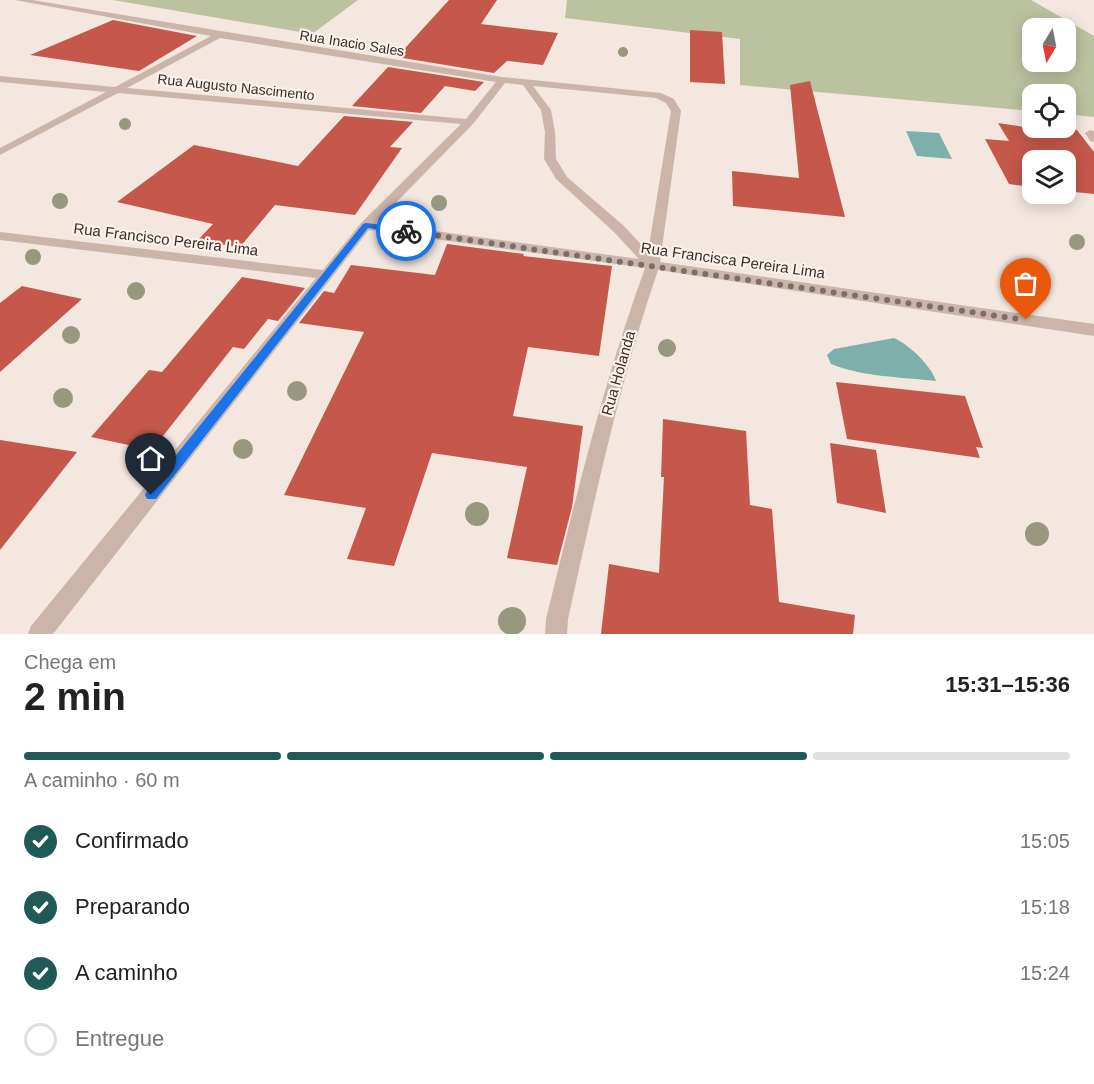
<!DOCTYPE html>
<html lang="pt">
<meta charset="utf-8">
<style>
:root{--surface:#fff;--page:#f6f6f6;--text:#222;--muted:#767676;--line:#e0e0e0;--accent:#1f5a56}
body{margin:0;font-family:Arial,sans-serif;background:var(--page);color:var(--text);height:100vh;display:flex;flex-direction:column;font-size:22px;white-space:nowrap}
*{box-sizing:border-box;margin:0}
p{font-size:20px;color:var(--muted)}
.icon{flex:none;width:33px;height:33px;fill:none;stroke:currentColor;stroke-width:2;stroke-linecap:round;stroke-linejoin:round}
.map{position:relative;height:634px;overflow:hidden}
.drawer{display:flex;flex-direction:column;background:var(--surface);flex:1}
.drawer>*{flex:none}
.needle{width:39px;rotate:190deg}
.fabs{position:absolute;left:1022px;top:18px;display:grid;gap:12px}
.fabs a{display:grid;place-items:center;width:54px;height:54px;border-radius:12px;background:var(--surface);box-shadow:0 3px 15px #0003;font-size:30px}
.pin{position:absolute;display:grid;place-items:center;width:51px;height:51px;color:#fff;margin:-62px -26px;border-radius:50% 50% 50% 0;rotate:-45deg;box-shadow:0 0 6px #0007}
.pin .icon{rotate:45deg}
.courier{position:absolute;display:grid;place-items:center;width:60px;height:60px;margin:-30px;border:4px solid #1a73e8;border-radius:50%;background:#fff;color:#222;box-shadow:0 2px 8px #0007}
.head em{font-style:normal;font-weight:700}
.head div{display:flex;flex-direction:column-reverse}
.head{display:flex;align-items:center;justify-content:space-between;height:102px;padding:0 24px}
h1{font-size:39px;font-weight:700;line-height:45px}
.bar{display:grid;grid-template-columns:repeat(4,1fr);gap:9px 6px;align-content:center;height:72px;padding:0 24px}
.bar i{height:8px;border-radius:4px;background:var(--line)}
.bar .on{background:var(--accent)}
.bar p{grid-column:span 4}
ol{padding:0 24px;list-style:none}
li{display:flex;align-items:center;gap:18px;height:66px}
li p{margin-inline-start:auto}
li .icon{padding:6px;border-radius:50%;background:var(--accent);color:#fff;stroke-width:4}
li:last-child{color:var(--muted)}
li i{width:33px;height:33px;border:3px solid var(--line);border-radius:50%}
.map>svg:first-child{display:block}
.green{fill:#bbc29f;fill-rule:evenodd}
.water{fill:#7eb0ab}
.building{fill:#c5584b}
.lines{fill:none;stroke-linecap:round;stroke-linejoin:round}
.minor{fill:#cbb5ab;fill-rule:evenodd}
.tree{fill:#98987e}
.route{fill:#1a73e8}
.done{stroke:#7a6e69;stroke-width:6;stroke-dasharray:0 10.8}
.labels{text-anchor:middle;dominant-baseline:central;stroke-width:4.5;stroke-linejoin:round;paint-order:stroke}
.far-street-label{font-size:14px;fill:#392d2a;stroke:#faf2ec}
.street-label{font-size:15px;fill:#392d2a;stroke:#faf2ec}
</style>
<div class="map">
<svg width="1094" height="634" viewBox="0 0 1094 634">
<rect width="100%" height="100%" fill="#f3e7df"/>
<g class="green">
<path d="M 113,0 L 358,0 L 312,34 Z"/>
<path d="M 567,0 L 1031,0 L 1094,36 L 1094,117 L 1065,114 L 1065,94 L 1032,94 L 1032,111 L 740,85 L 740,39 L 565,18 ZM 1032,28 L 1065,28 L 1065,62 L 1032,62 Z"/>
</g>
<g class="water">
<path d="M 906,131 L 939,133 L 952,159 L 917,156 Z"/>
<path d="M 894,338 C 908,344 931,365 936,381 C 901,377 863,377 831,364 L 827,355 L 834,349 Z"/>
</g>
<g class="building">
<path d="M 449,0 L 497,0 L 481,24 L 558,33 L 543,65 L 507,61 L 494,73 L 397,57 Z"/>
<path d="M 113,20 L 197,36 L 139,71 L 30,55 Z"/>
<path d="M 690,30 L 722,32 L 725,84 L 690,82 Z"/>
<path d="M 388,67 L 484,82 L 475,91 L 445,86 L 421,113 L 352,106 Z"/>
<path d="M 810,81 L 845,217 L 733,206 L 732,171 L 799,178 L 790,85 Z"/>
<path d="M 344,116 L 413,122 L 390,147 L 402,148 L 355,215 L 275,205 L 240,247 L 197,241 L 213,224 L 117,202 L 194,145 L 298,166 Z"/>
<path d="M 998,123 L 1032,128 L 1077,130 L 1094,152 L 1094,194 L 1065,191 L 1065,160 L 1032,160 L 1032,187 L 1009,184 L 985,139 L 1009,141 Z"/>
<path d="M 447,244 L 524,254 L 523,256 L 612,266 L 599,356 L 528,347 L 513,416 L 583,426 L 572,507 L 557,565 L 507,558 L 527,467 L 432,453 L 394,566 L 347,559 L 366,508 L 284,495 L 364,332 L 299,323 L 324,291 L 334,293 L 351,265 L 435,275 Z"/>
<path d="M 242,277 L 305,288 L 278,321 L 268,319 L 244,349 L 233,347 L 152,450 L 91,437 L 149,370 L 162,372 Z"/>
<path d="M 22,286 L 82,299 L 0,372 L 0,303 Z"/>
<path d="M 836,382 L 965,396 L 983,448 L 976,447 L 980,458 L 847,439 Z"/>
<path d="M 663,419 L 746,431 L 750,505 L 772,509 L 779,602 L 855,615 L 853,634 L 601,634 L 609,564 L 659,573 L 664,477 L 661,477 Z"/>
<path d="M 0,440 L 77,452 L 0,550 Z"/>
<path d="M 830,443 L 876,450 L 886,513 L 837,503 Z"/>
</g>
<g class="lines">
<g class="minor">
<path d="M 15,0 L 32,0 L 502,77 L 661,93 L 674,99 L 681,111 L 660,262 L 1094,324 L 1094,336 L 658,270 C 619,384 594,502 568,619 L 567,634 L 545,634 L 546,619 C 575,501 603,383 645,268 L 369,230 L 53,634 L 28,634 L 31,626 L 316,278 L 0,240 L 0,232 L 323,270 L 361,223 L 461,124 L 118,93 L 0,155 L 0,148 L 106,92 L 0,82 L 0,76 L 115,87 L 211,36 ZM 220,38 L 496,82 L 466,119 L 127,88 ZM 505,83 L 523,85 L 541,110 L 545,132 L 544,159 L 556,179 L 614,232 L 639,259 L 376,223 L 473,124 ZM 533,86 L 656,98 L 666,103 L 671,111 L 648,252 L 624,226 L 567,177 L 556,159 L 555,132 L 551,110 Z"/>
<path d="M 1090,130 L 1094,131 L 1094,142 L 1090,141 L 1085,133 Z"/>
</g>
</g>
<g class="tree">
<circle cx="623" cy="52" r="5"/>
<circle cx="125" cy="124" r="6"/>
<circle cx="60" cy="201" r="8"/>
<circle cx="439" cy="203" r="8"/>
<circle cx="1077" cy="242" r="8"/>
<circle cx="33" cy="257" r="8"/>
<circle cx="136" cy="291" r="9"/>
<circle cx="71" cy="335" r="9"/>
<circle cx="667" cy="348" r="9"/>
<circle cx="297" cy="391" r="10"/>
<circle cx="63" cy="398" r="10"/>
<circle cx="243" cy="449" r="10"/>
<circle cx="477" cy="514" r="12"/>
<circle cx="1037" cy="534" r="12"/>
<circle cx="512" cy="621" r="14"/>
</g>
<path class="route" d="M 366,223 L 406,228 L 411,231 L 406,234 L 368,228 L 156,499 L 147,499 L 145,495 L 147,491 L 363,224 Z"/>
<g class="lines">
<path class="done" d="M 406,231 L 1026,320"/>
</g>
<g class="labels">
<g class="far-street-label">
<text transform="translate(352 43) rotate(9)">Rua Inacio Sales</text>
<text transform="translate(236 87) rotate(6)">Rua Augusto Nascimento</text>
</g>
<g class="street-label">
<text transform="translate(166 239) rotate(7)">Rua Francisco Pereira Lima</text>
<text transform="translate(733 260) rotate(8)">Rua Francisca Pereira Lima</text>
<text transform="translate(618 373) rotate(-74)">Rua Holanda</text>
</g>
</g>
</svg>
<div class="fabs">
<a><svg class="needle" viewBox="-14 -14 28 28"><path d="M0-13l5 13h-10z" fill="#e53935"/><path d="M0 13l5-13h-10z" fill="#767676"/></svg></a>
<a><svg class="icon" aria-label="locate" viewBox="0 0 24 24"><circle cx="12" cy="12" r="6"/><path d="M12 2v4M12 18v4M2 12h4M18 12h4"/></svg></a>
<a><svg class="icon" aria-label="layers" viewBox="0 0 24 24"><path d="M12 4l9 5-9 5-9-5zM3 14l9 5 9-5"/></svg></a>
</div>
<div class="pin" style="left:1026px;top:320px;background:#ea580c"><svg class="icon" aria-label="bag" viewBox="0 0 24 24"><path d="M5 8h14l-1 12H6zM9 8a3 3 0 0 1 6 0"/></svg></div>
<div class="pin" style="left:151px;top:495px;background:#1f2937"><svg class="icon" aria-label="home" viewBox="0 0 24 24"><path d="M3 11l9-7 9 7M6 9v11h12V9"/></svg></div>
<div class="courier" style="left:406px;top:231px"><svg class="icon" aria-label="bike" viewBox="0 0 24 24"><circle cx="6" cy="16" r="4"/><circle cx="18" cy="16" r="4"/><path d="M6 16l4-8h5l3 8M10 8l3 8H6M13 5h3"/></svg></div>
</div>
<section class="drawer">
<div class="head"><div><h1>2 min</h1><p>Chega em</p></div><em>15:31–15:36</em></div>
<div class="bar"><i class="on"></i><i class="on"></i><i class="on"></i><i></i><p>A caminho · 60 m</p></div>
<ol>
<li><svg class="icon" aria-label="check" viewBox="0 0 24 24"><path d="M5 12l5 5 9-10"/></svg>Confirmado<p>15:05</p></li>
<li><svg class="icon" aria-label="check" viewBox="0 0 24 24"><path d="M5 12l5 5 9-10"/></svg>Preparando<p>15:18</p></li>
<li><svg class="icon" aria-label="check" viewBox="0 0 24 24"><path d="M5 12l5 5 9-10"/></svg>A caminho<p>15:24</p></li>
<li><i></i>Entregue</li>
</ol>
</section>
